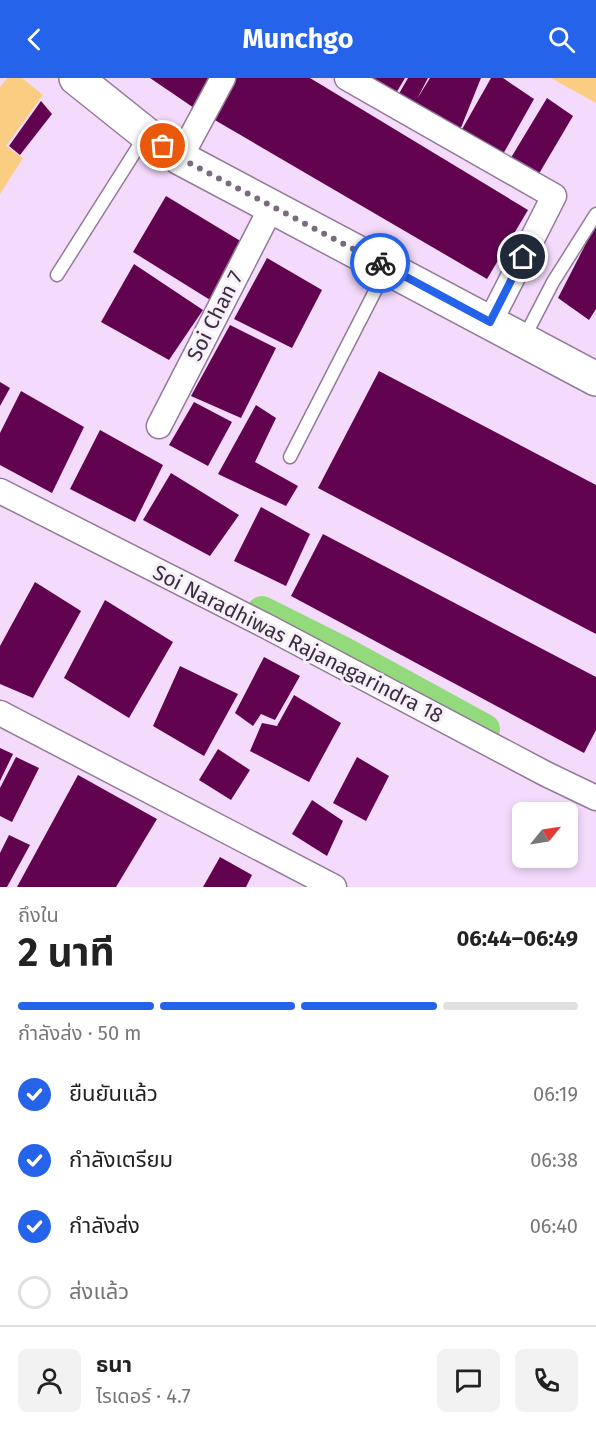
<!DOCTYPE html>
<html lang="th">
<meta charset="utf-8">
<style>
:root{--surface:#fff;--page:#f2f2f2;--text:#222;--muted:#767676;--line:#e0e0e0;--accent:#2563eb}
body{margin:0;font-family:"Fira Sans","Noto Sans Thai",sans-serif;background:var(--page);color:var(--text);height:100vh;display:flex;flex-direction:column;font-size:22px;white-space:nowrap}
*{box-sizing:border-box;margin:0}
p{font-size:20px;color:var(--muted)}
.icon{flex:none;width:33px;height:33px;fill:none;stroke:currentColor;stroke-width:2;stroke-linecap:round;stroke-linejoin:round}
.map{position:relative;height:809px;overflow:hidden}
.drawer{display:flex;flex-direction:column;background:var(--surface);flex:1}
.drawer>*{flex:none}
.needle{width:39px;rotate:60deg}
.fabs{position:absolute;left:512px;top:724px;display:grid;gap:12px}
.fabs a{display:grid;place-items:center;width:66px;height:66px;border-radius:9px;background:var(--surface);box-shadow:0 3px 9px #0003;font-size:30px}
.pin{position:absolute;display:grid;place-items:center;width:51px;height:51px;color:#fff;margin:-26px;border:3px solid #fff;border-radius:50%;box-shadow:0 2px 6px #0007}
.courier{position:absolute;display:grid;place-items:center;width:60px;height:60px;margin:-30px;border:4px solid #2563eb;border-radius:50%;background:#fff;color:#222;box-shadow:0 2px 8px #0007}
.summary em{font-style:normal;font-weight:700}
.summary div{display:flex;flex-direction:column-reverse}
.summary{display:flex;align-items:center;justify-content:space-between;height:102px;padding:0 18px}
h1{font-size:39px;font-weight:700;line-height:45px}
.bar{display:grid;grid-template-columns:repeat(4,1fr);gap:9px 6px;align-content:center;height:72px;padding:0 18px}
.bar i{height:8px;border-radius:4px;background:var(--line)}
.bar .current{background:var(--accent)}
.bar p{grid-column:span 4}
.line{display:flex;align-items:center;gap:15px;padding:0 18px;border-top:2px solid var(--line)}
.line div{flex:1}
.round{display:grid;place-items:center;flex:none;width:63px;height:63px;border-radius:9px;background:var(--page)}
ol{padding:0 18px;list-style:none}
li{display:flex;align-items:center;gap:18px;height:66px}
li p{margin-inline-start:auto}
li .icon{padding:6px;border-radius:50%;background:var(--accent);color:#fff;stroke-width:4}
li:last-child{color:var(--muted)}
li i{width:33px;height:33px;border:3px solid var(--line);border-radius:50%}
header{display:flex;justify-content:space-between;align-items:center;height:78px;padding:0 18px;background:var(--accent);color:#fff;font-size:27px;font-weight:700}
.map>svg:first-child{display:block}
.green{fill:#fbcd83}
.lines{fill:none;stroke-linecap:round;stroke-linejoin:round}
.canal{stroke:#93da7d;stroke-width:30}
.building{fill:#61034f}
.lane-casing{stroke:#927b99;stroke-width:15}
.street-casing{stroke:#927b99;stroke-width:27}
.secondary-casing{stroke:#927b99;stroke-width:36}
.lane{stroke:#fff;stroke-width:12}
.street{stroke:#fff;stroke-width:24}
.secondary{stroke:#fff;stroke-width:33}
.done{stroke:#7a6b7f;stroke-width:6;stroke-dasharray:0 10.8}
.route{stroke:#2563eb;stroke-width:8}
.labels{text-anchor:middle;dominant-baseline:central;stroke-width:6;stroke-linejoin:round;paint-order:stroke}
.street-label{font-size:21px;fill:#382f3b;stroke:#f9eefc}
</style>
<header><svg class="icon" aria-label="back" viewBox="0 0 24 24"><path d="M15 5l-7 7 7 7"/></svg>Munchgo<svg class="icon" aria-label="search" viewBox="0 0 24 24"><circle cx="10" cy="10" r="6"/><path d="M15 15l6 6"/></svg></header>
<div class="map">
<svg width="596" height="809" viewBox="0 0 596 809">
<rect width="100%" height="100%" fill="#f4dbfc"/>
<g class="green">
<path d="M 7,0 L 22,0 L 43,17 L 6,68 L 23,80 L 0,116 L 0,9 Z"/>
<path d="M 551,0 L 596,0 L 596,25 Z"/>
</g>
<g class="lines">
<path class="canal" d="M 262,533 L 346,575 L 485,651"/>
</g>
<g class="building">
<path d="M 150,0 L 214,0 L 197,32 Z"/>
<path d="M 236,0 L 310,0 L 528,132 L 487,201 L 213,41 Z"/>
<path d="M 369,0 L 405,0 L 392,22 Z"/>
<path d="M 408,0 L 428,0 L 417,21 L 430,0 L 481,0 L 456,62 L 393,26 Z"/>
<path d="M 491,0 L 503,0 L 534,21 L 498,85 L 456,62 Z"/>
<path d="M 547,20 L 573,38 L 537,99 L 509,83 Z"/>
<path d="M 41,23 L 52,36 L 20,77 L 9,68 Z"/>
<path d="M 166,118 L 247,167 L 215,225 L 133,174 Z"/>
<path d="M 596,146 L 596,231 L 589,242 L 558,220 Z"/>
<path d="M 267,180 L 322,212 L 292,270 L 234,241 Z"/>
<path d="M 134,186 L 203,232 L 169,282 L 101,244 Z"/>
<path d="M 230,247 L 276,270 L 241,340 L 191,318 Z"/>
<path d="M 379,293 L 596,407 L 596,556 L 318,410 Z"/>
<path d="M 0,304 L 10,310 L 0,328 Z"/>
<path d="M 21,313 L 84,349 L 52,415 L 0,387 L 0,355 Z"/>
<path d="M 194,324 L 232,344 L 208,388 L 169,367 Z"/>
<path d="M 256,327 L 276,340 L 255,384 L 298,408 L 286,428 L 218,396 Z"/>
<path d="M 100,352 L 163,387 L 135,444 L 70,411 Z"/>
<path d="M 171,395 L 239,437 L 210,478 L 143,442 Z"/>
<path d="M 261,429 L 310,456 L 286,508 L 234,483 Z"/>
<path d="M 323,456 L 596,599 L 596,652 L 584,675 L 291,518 Z"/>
<path d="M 35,504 L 81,533 L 33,620 L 0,606 L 0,568 Z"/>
<path d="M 105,522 L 173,564 L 129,640 L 64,600 Z"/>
<path d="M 264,579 L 300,598 L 275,642 L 261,636 L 253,648 L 235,635 Z"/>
<path d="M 180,588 L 238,616 L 204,678 L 153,648 Z"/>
<path d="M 294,617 L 341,645 L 309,704 L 250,673 L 262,645 L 277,648 Z"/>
<path d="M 0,670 L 13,676 L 0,703 Z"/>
<path d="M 218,671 L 250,692 L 231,722 L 199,702 Z"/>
<path d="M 16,679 L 39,690 L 12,744 L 0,738 L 0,710 Z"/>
<path d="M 357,679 L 389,698 L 366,743 L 333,725 Z"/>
<path d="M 78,697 L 157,741 L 116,809 L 17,809 Z"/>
<path d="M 312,722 L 343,743 L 327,778 L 292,756 Z"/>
<path d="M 9,757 L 30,767 L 7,809 L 0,809 L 0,775 Z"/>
<path d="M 220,779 L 252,797 L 246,809 L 203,809 Z"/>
</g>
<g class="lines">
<g class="lane-casing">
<g id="lane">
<path d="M 57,197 L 145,58"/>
<path d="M 523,262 L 553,204 L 596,136"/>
<path d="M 290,379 L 387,190"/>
</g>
</g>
<g class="street-casing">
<g id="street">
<path d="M 347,0 L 554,118 L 490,244"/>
<path d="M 180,80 L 223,0"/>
<path d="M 159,348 L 272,128"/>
<path d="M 0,413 L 268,549 L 546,696 L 596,720"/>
<path d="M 0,635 L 334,809"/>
</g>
</g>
<g class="secondary-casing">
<path id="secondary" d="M 76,0 L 146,56 L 180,80 L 596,301"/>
</g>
<use href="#lane" class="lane"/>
<use href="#street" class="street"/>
<use href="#secondary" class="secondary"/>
</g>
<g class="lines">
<path class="done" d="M 163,68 L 180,80 L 380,185"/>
<path class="route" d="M 380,185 L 490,244 L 523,179"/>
</g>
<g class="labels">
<g class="street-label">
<text transform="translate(215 238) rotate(-63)">Soi Chan 7</text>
<text transform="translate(298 566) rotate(27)">Soi Naradhiwas Rajanagarindra 18</text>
</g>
</g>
</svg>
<div class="fabs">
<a><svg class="needle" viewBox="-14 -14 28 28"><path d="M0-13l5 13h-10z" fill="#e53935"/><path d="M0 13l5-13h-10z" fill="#767676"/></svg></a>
</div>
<div class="pin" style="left:163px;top:68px;background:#ea580c"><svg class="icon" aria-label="bag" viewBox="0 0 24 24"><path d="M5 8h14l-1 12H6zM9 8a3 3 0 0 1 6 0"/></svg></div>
<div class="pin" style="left:523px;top:179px;background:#1f2937"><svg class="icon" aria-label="home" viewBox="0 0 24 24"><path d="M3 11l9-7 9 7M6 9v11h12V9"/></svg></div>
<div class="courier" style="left:380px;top:185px"><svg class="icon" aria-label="bike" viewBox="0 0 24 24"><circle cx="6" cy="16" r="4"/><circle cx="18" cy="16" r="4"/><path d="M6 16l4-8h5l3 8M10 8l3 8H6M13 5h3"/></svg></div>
</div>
<section class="drawer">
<div class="summary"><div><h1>2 นาที</h1><p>ถึงใน</p></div><em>06:44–06:49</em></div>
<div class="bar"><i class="current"></i><i class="current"></i><i class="current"></i><i></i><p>กำลังส่ง · 50 m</p></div>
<ol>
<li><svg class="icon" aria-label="check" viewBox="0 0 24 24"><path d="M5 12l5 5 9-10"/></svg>ยืนยันแล้ว<p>06:19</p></li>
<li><svg class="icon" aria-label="check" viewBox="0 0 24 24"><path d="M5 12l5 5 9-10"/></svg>กำลังเตรียม<p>06:38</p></li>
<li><svg class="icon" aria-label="check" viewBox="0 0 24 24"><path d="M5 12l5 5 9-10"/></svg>กำลังส่ง<p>06:40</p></li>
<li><i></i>ส่งแล้ว</li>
</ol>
<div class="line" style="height:108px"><a class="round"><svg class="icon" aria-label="person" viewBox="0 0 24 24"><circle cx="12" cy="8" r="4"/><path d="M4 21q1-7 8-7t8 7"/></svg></a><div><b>ธนา</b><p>ไรเดอร์ · 4.7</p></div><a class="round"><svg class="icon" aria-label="chat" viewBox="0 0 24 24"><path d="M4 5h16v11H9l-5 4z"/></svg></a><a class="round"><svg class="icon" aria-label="phone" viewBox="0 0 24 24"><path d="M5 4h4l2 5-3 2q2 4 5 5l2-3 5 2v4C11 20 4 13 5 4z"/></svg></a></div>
</section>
